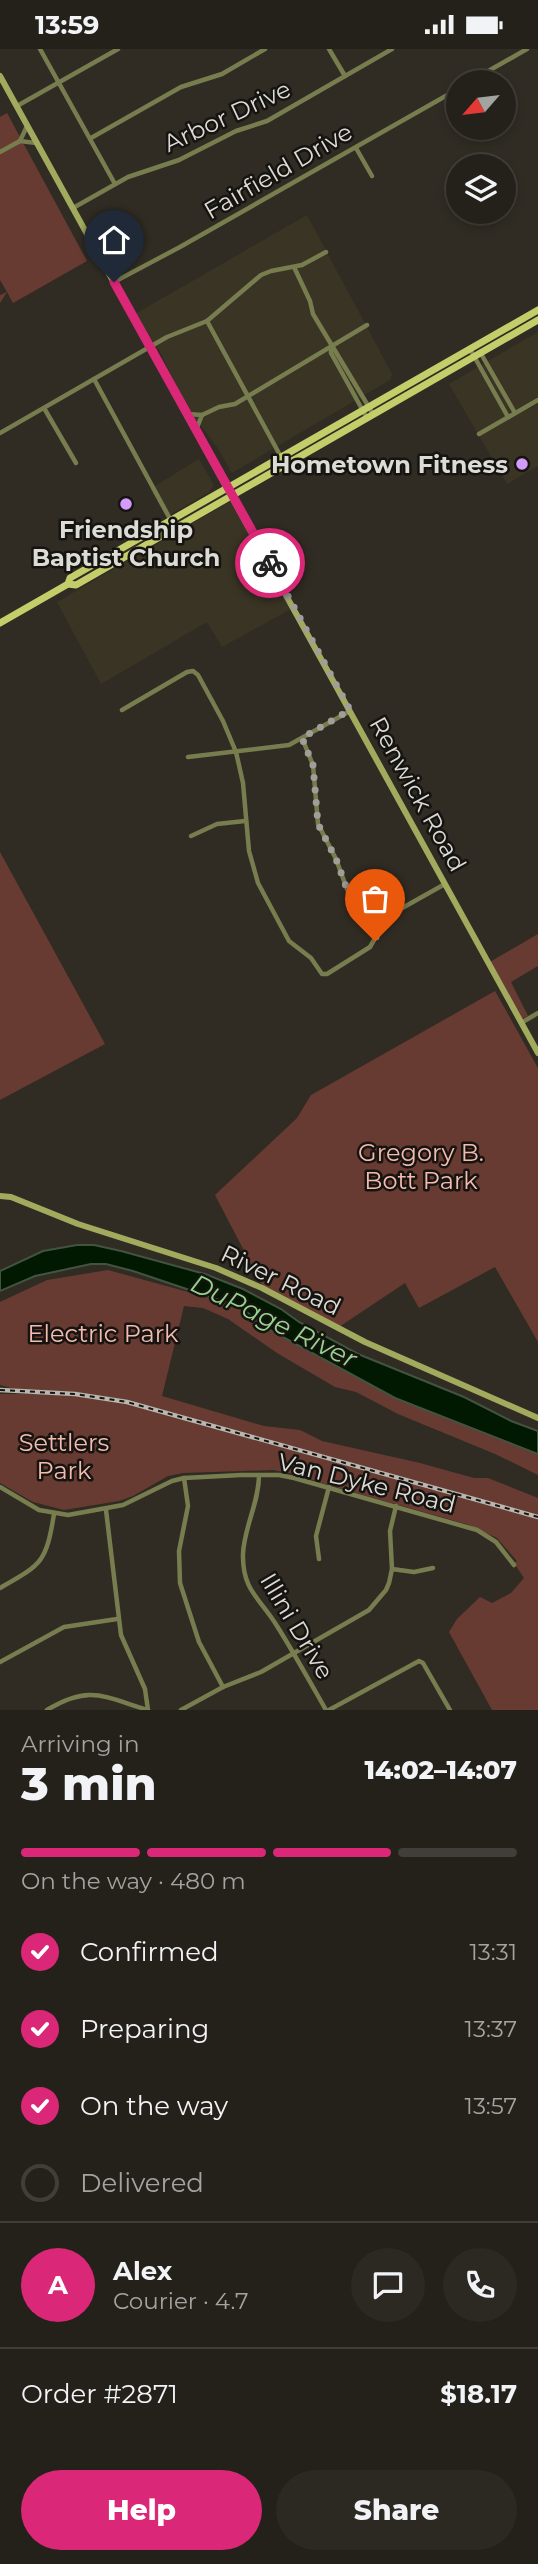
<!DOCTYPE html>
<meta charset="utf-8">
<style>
:root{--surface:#24211a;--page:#2c2923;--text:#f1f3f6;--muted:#a3a3a2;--line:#413e39;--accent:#db2777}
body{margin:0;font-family:Montserrat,sans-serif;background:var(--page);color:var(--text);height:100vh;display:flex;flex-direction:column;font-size:26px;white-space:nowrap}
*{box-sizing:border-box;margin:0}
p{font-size:23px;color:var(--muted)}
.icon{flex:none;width:38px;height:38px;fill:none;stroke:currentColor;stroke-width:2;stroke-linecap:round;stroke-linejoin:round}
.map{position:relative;height:1661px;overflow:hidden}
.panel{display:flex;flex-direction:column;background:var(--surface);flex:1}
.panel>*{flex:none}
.needle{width:46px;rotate:242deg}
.buttons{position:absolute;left:446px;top:21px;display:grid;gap:14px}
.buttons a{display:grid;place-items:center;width:70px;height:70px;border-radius:50%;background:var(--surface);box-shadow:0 4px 10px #0003,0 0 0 2px var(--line);font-size:35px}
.pin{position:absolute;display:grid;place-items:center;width:60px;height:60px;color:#fff;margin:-72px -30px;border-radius:50% 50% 50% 0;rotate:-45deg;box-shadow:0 0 7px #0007}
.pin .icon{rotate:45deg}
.courier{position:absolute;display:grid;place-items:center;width:70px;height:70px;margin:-35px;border:5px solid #db2777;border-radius:50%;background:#fff;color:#222;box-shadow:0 2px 9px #0007}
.head em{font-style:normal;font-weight:800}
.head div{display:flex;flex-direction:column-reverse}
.head{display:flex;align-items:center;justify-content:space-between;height:119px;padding:0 21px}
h1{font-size:46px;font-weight:800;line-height:52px}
.bar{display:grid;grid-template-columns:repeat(4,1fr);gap:10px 7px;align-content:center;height:84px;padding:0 21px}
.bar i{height:9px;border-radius:5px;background:var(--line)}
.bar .current{background:var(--accent)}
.bar p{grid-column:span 4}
.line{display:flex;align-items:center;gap:18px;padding:0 21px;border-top:2px solid var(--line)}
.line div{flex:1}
.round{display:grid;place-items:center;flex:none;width:74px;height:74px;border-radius:37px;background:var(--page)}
ol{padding:0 21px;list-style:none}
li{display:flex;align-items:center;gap:21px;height:77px}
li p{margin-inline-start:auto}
li .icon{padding:7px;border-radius:50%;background:var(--accent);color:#fff;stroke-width:4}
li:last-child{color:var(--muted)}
li i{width:38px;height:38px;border:4px solid var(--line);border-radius:50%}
.action{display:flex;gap:14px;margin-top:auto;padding:14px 21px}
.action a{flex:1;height:80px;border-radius:42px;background:var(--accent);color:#fff;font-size:28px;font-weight:800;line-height:80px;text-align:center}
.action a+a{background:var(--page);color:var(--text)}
.status{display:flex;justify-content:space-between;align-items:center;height:49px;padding:0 35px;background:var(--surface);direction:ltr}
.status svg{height:19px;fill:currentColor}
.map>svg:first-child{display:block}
.built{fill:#3a3425}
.green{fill:#673b32}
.water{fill:#001900;stroke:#425340;stroke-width:2}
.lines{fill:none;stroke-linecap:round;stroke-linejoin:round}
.street{stroke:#777d4f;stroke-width:4.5}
.secondary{stroke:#a2aa5e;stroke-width:6}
.primary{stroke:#c3cd6a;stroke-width:7}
.rail-casing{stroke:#b8b6af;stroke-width:4.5}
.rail{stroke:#161411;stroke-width:2;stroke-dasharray:5;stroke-linecap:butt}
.done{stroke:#a09e97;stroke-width:7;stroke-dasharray:0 12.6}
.route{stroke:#db2777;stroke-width:9}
.poi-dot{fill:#d59bfb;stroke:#161411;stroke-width:2.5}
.labels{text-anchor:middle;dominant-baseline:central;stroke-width:5;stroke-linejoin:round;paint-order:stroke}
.street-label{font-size:24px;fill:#dddbd5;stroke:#161411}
.poi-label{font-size:24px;font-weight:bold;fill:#dddbd5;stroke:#161411;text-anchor:end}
.park-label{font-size:24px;fill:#f5bbaf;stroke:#161411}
.water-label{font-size:26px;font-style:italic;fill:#95d38c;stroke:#161411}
</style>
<div class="status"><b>13:59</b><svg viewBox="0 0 49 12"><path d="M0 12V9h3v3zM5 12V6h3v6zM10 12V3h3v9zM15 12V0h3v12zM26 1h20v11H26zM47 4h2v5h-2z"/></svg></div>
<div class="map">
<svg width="538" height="1661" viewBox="0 0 538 1661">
<rect width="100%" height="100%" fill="#302c23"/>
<g class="built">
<path d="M 307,166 L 392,325 L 390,331 L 232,424 L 217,398 L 188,360 L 159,301 L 150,290 L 135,265 Z"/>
<path d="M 538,283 L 538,417 L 507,435 L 449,335 Z"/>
<path d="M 199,410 L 214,436 L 209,443 L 166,468 L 150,440 Z"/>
<path d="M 231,452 L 291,560 L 222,598 L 207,573 L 101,635 L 57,553 Z"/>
</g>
<g class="green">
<path d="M 7,64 L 87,212 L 13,254 L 7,243 L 0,254 L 0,246 L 7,243 L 0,231 L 0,68 Z"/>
<path d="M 0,803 L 105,995 L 0,1051 Z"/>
<path d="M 538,885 L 538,917 L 511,933 L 528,967 L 519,971 L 488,914 Z"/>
<path d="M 495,942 L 538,1019 L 538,1293 L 495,1218 L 419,1259 L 405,1234 L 339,1278 L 263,1238 L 215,1146 L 297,1069 L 311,1046 Z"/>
<path d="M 108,1221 L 232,1255 L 270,1281 L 395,1349 L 538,1405 L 538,1426 L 495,1405 L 398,1365 L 356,1343 L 335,1338 L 277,1304 L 228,1270 L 203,1259 L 184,1257 L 162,1347 L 264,1377 L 300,1381 L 322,1392 L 420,1414 L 474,1429 L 488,1429 L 538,1449 L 538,1661 L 492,1661 L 449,1583 L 457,1570 L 480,1548 L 492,1554 L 511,1544 L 524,1529 L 514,1514 L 517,1512 L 497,1489 L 466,1475 L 321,1434 L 300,1426 L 273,1421 L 183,1424 L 168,1427 L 133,1447 L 119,1452 L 64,1461 L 33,1453 L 0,1434 L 0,1345 L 32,1345 L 0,1336 L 0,1253 L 47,1231 Z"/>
</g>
<path class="water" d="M 77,1196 L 94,1196 L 121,1202 L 205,1225 L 243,1240 L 281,1260 L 299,1273 L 358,1305 L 464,1348 L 511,1372 L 538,1382 L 538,1405 L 395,1349 L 270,1281 L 240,1258 L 133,1222 L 106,1215 L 91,1215 L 35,1227 L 0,1242 L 0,1222 L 43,1202 Z"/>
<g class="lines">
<g class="street">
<path d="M 40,0 L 115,135"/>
<path d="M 329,0 L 345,27"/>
<path d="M 469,33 L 527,0"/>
<path d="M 17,57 L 118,0"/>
<path d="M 91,89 L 181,38 L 222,25 L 265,0"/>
<path d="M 20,92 L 36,94"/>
<path d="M 356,99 L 372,127"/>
<path d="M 0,103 L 20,92 L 27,77"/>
<path d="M 73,159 L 128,128 L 179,111 L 236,82 L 267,72 L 392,0"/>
<path d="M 294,218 L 310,252 L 313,265 L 373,365"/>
<path d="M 114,233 L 180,198 L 458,40"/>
<path d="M 207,272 L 281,408"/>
<path d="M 331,298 L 331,304 L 367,369"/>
<path d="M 470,300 L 508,368"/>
<path d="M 480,303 L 515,364"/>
<path d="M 94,330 L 175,479"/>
<path d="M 44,359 L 76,414"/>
<path d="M 187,365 L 202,366 L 196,381"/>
<path d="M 202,366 L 219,358 L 235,355 L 367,276"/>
<path d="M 0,384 L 167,288 L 207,272 L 261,226 L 271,222 L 302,216 L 326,203"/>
<path d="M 479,385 L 538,351"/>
<path d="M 122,661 L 187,623 L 193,622 L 198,626 L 223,672 L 236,703 L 243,734 L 249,802 L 258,834 L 289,892 L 311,909 L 322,925 L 327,925 L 370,898 L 388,867 L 445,835"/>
<path d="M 302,689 L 313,716 L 318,775 L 336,810 L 351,851 L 364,874 L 377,884"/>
<path d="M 188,708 L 289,696 L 350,662"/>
<path d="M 191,787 L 217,775 L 245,772"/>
<path d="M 521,974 L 538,964"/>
<path d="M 259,1426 C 259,1454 244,1478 243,1505 C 242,1542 261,1550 277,1577 C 294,1604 310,1633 326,1661"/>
<path d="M 184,1429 L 188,1457 L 179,1502 L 180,1534 L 199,1593 L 223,1638"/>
<path d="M 0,1438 L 39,1461 L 68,1466 L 123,1456 L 172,1432 L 184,1429 L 241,1426 L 279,1426 L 294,1429 L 477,1481 L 496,1493 L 514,1516"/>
<path d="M 106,1461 L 121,1586 L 145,1640 L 148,1661"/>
<path d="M 319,1510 L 316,1487 L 329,1438"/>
<path d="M 392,1520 L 414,1523 L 433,1519"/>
<path d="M 0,1539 C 42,1515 46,1514 54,1465"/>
<path d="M 0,1613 L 64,1578 L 117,1570"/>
<path d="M 47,1661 C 90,1635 104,1648 148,1661"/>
<path d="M 181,1661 L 223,1638 L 261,1623 L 369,1561 L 386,1541 L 389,1534 L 392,1520 L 390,1482 L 396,1457"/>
<path d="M 329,1661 L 419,1612 L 423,1614 L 450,1661"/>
</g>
<g class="secondary">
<path d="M 0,27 L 538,1004"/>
<path d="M 0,1147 L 11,1148 L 78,1175 L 216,1219 L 262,1239 L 365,1293 L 538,1369"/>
</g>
<g class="primary">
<path d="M 68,535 L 76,536 L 538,271"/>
<path d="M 0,574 L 68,535 L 70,529 L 538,261"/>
</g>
<g class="rail-casing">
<path id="rail" d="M 0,1341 L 75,1345 L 127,1353 L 538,1468"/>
</g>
<use href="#rail" class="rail"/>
</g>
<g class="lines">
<path class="done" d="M 270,514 L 350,661 L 302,689 L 313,716 L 318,775 L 336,810 L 351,851 L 364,874 L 377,884 L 375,892"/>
<path class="route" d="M 114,233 L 270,514"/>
</g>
<g class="poi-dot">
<circle cx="522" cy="415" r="7"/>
<circle cx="126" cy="455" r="7"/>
</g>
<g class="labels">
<g class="street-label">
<text transform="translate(227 67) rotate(-25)">Arbor Drive</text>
<text transform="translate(278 122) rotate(-30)">Fairfield Drive</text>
<text transform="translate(418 745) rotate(61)">Renwick Road</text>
<text transform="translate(281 1231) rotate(26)">River Road</text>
<text transform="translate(367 1434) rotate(14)">Van Dyke Road</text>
<text transform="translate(297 1577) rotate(59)">Illini Drive</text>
</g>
<g class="poi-label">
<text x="508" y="415">Hometown Fitness</text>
<text x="126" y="480" text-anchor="middle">Friendship<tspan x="126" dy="28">Baptist Church</tspan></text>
</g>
<g class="park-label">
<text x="421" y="1103">Gregory B.<tspan x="421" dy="28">Bott Park</tspan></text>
<text x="103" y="1284">Electric Park</text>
<text x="64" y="1393">Settlers<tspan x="64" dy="28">Park</tspan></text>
</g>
<g class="water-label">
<text transform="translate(274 1272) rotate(26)">DuPage River</text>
</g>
</g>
</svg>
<div class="buttons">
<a><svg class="needle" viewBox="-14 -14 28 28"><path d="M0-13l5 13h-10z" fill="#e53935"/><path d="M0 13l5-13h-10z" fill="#a3a3a2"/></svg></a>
<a><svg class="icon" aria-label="layers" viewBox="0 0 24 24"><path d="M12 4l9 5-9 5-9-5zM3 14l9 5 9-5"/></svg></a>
</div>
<div class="pin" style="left:375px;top:892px;background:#ea580c"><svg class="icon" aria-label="bag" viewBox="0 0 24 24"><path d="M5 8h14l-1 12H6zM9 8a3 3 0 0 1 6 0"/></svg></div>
<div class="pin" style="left:114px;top:233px;background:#1f2937"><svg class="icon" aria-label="home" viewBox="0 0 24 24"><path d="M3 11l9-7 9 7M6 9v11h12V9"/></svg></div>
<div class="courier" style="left:270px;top:514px"><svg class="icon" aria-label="bike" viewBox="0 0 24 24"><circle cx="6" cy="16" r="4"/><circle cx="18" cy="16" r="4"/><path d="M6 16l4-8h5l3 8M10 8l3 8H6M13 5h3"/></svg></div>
</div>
<section class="panel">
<div class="head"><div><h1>3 min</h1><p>Arriving in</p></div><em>14:02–14:07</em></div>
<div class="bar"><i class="current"></i><i class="current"></i><i class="current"></i><i></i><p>On the way · 480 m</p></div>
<ol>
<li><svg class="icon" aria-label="check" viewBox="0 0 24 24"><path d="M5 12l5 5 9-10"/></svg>Confirmed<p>13:31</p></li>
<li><svg class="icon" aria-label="check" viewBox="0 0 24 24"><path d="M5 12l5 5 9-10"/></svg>Preparing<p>13:37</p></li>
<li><svg class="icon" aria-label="check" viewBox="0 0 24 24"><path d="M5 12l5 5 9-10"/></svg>On the way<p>13:57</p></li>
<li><i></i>Delivered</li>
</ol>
<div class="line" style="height:126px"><b class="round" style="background:var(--accent);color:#fff">A</b><div><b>Alex</b><p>Courier · 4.7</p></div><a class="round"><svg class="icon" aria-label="chat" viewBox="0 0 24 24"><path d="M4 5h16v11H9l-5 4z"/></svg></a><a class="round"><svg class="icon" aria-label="phone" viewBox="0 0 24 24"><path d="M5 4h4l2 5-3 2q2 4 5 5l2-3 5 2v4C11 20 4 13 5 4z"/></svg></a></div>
<div class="line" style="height:91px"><div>Order #2871</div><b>$18.17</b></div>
<div class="action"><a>Help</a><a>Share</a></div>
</section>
